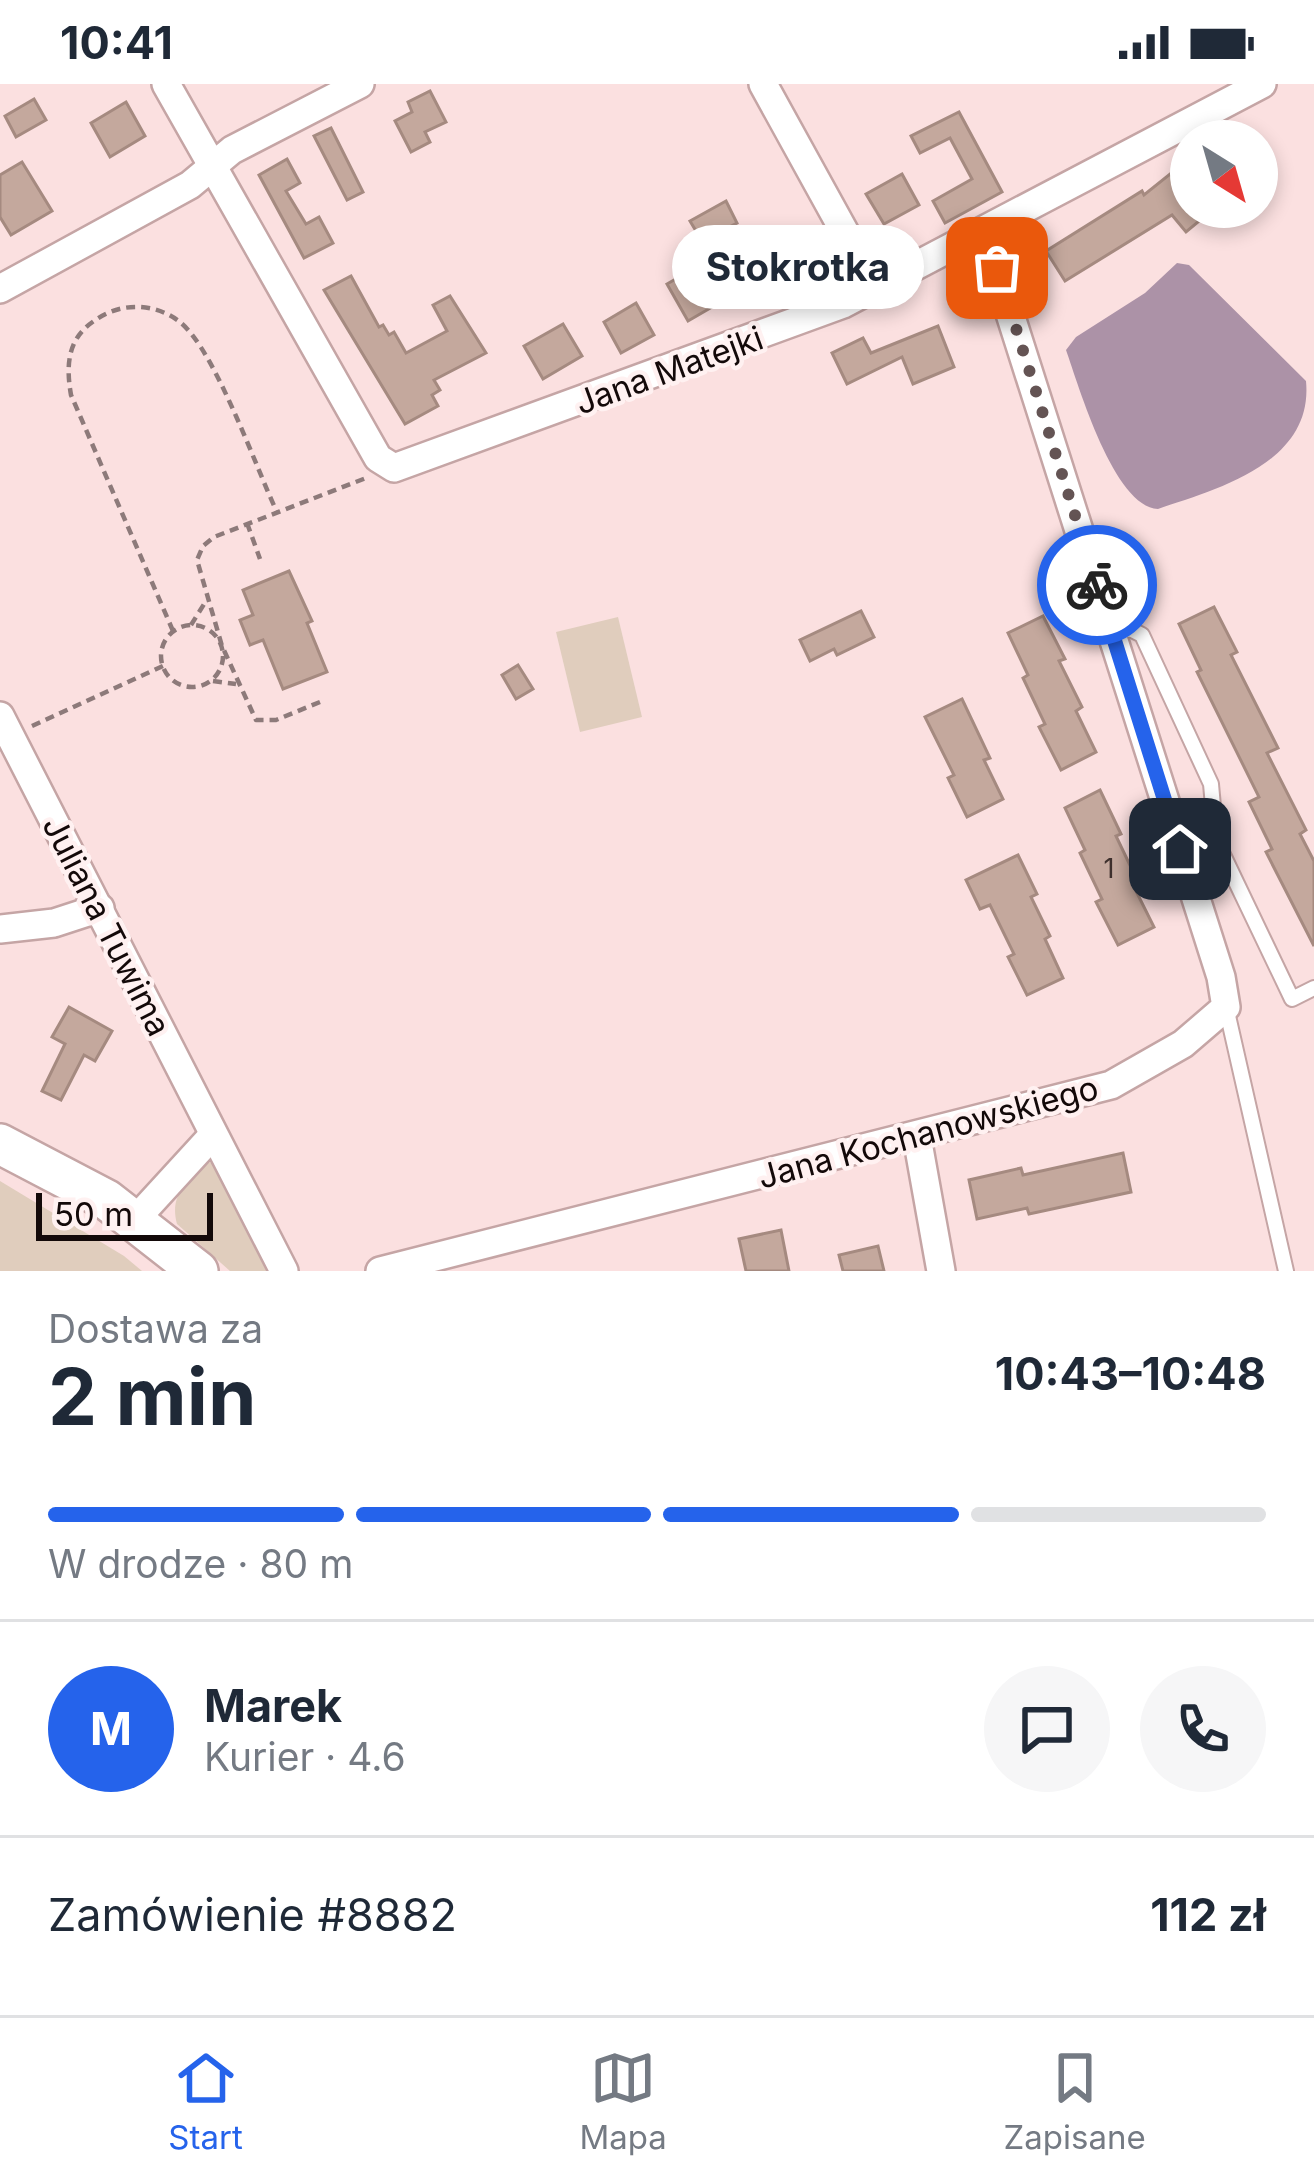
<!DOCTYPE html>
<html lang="pl">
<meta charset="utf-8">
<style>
:root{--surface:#fff;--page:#f6f6f7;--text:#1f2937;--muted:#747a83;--line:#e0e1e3;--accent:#2563eb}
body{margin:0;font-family:Inter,sans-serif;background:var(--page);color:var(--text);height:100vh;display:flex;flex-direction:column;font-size:45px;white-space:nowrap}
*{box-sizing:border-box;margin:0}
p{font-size:39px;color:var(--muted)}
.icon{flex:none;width:66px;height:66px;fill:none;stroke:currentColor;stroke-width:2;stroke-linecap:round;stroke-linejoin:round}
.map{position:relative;height:1187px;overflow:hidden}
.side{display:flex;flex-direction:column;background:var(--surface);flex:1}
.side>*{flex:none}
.needle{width:78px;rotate:143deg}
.fabs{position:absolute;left:1170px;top:36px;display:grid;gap:24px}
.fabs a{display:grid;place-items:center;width:108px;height:108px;border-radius:50%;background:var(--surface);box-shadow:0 6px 18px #0003;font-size:60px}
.scale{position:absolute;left:36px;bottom:30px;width:177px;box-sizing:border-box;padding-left:12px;border:6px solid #130909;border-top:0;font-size:33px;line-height:42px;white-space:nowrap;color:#130909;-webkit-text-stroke:9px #fff1f1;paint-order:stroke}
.pin{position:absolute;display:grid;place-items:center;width:102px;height:102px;color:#fff;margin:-51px;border-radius:24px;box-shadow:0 6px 18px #0006}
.courier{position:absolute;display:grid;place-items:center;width:120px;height:120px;margin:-60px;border:9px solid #2563eb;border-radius:50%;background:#fff;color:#222;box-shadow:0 3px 15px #0007}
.bubble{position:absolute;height:84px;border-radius:42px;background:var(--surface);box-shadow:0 6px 18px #0003;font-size:39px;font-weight:700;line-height:84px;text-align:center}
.summary em{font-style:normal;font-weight:700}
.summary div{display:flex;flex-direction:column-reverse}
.summary{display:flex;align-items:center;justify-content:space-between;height:204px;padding:0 48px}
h1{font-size:78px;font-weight:700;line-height:90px}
.bar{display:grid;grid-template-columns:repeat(4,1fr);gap:18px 12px;align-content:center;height:144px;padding:0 48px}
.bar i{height:15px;border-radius:9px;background:var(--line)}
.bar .selected{background:var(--accent)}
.bar p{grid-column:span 4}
.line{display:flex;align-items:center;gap:30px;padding:0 48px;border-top:3px solid var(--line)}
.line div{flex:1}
.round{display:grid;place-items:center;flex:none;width:126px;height:126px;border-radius:63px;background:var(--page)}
.status{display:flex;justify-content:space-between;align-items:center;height:84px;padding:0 60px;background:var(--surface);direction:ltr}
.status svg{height:33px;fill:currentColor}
.tabs{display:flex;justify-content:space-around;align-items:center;height:168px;border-top:3px solid var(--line);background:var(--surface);font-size:33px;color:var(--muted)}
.tabs a{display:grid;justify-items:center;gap:6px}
.tabs .selected{color:var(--accent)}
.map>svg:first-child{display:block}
.green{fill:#e0cdbd}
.water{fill:#ac92a7}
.building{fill:#c4a89d;stroke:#a58a80;stroke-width:3}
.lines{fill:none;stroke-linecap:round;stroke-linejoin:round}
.lane-casing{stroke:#c5a5a5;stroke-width:18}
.street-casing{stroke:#c5a5a5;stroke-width:32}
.secondary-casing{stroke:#c5a5a5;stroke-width:44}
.path{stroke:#8d7a7a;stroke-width:4.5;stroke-dasharray:9 6;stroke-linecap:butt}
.lane{stroke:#fff;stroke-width:14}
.street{stroke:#fff;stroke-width:27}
.secondary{stroke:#fff;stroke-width:39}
.done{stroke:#645454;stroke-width:12;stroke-dasharray:0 21.6}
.route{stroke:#2563eb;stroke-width:15}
.labels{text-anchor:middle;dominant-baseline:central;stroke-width:9;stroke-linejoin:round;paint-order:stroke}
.number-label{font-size:27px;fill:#3f312e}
.street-label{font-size:33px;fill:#130909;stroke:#fff1f1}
</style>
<div class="status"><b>10:41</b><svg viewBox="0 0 49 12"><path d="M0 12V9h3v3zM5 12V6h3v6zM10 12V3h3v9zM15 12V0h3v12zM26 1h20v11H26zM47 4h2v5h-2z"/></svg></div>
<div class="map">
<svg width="1314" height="1187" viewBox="0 0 1314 1187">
<rect width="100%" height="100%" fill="#fbe0e0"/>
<g class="green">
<path d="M 618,533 L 642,633 L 580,648 L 556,548 Z"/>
<path d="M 206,1078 L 216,1079 L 267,1181 L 266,1187 L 230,1187 L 177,1140 C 169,1111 187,1098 206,1078 Z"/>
<path d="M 0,1097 L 124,1172 L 142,1187 L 0,1187 Z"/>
</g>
<path class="water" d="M 1177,179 L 1189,181 L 1306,297 C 1314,381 1213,406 1158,425 C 1114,423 1079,303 1066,266 L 1076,253 L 1145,209 Z"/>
<g class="building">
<path d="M 430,7 L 446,38 L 425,48 L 430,58 L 411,68 L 395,37 L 412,28 L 408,18 Z"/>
<path d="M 34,15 L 46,36 L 16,53 L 5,32 Z"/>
<path d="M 126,18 L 145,52 L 110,73 L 91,39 Z"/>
<path d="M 959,28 L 1002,108 L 945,139 L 933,117 L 972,95 L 950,54 L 920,69 L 911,52 Z"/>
<path d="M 331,44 L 363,108 L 347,116 L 314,52 Z"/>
<path d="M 287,75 L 300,99 L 286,107 L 306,140 L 319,133 L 333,159 L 304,174 L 259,91 Z"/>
<path d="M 22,78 L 52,127 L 11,151 L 0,133 L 0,91 Z"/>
<path d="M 902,90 L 919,121 L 884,140 L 866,110 Z"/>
<path d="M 1170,90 L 1191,116 L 1191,123 L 1197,123 L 1204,133 L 1186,148 L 1172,131 L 1065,197 L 1046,167 L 1142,107 L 1144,111 Z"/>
<path d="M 726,117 L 737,139 L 702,157 L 690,137 Z"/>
<path d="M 798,155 L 812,180 L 780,198 L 766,172 Z"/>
<path d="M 707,177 L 720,200 L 711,205 L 719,219 L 688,237 L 667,200 Z"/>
<path d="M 351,192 L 379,243 L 383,241 L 389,251 L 394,248 L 406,269 L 447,247 L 433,221 L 450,212 L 486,269 L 434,296 L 440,306 L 432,311 L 438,322 L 405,340 L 324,206 Z"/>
<path d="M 636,219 L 654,251 L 621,269 L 604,238 Z"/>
<path d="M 563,240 L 582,272 L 543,295 L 524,262 Z"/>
<path d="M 938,242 L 954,283 L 913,300 L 902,273 L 847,300 L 832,269 L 863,254 L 871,269 Z"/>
<path d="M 289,487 L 312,537 L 307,539 L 327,588 L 283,605 L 263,556 L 250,561 L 240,536 L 253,531 L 243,506 Z"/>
<path d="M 1214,523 L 1237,568 L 1231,571 L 1278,664 L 1267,669 L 1306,746 L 1300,750 L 1314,777 L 1314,862 L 1266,768 L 1272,765 L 1249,718 L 1259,713 L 1197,588 L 1201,586 L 1179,540 Z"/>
<path d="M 861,527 L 874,553 L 837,571 L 834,565 L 810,577 L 800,556 Z"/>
<path d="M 1043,532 L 1065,575 L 1059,577 L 1082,623 L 1076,627 L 1096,668 L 1061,686 L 1039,643 L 1045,640 L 1023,594 L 1028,591 L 1008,549 Z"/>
<path d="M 518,581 L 533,605 L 516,615 L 502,591 Z"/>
<path d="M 962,615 L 990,674 L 984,676 L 1003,715 L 967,733 L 948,694 L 954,691 L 925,633 Z"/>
<path d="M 1100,706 L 1121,750 L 1116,752 L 1138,798 L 1133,801 L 1154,843 L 1118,861 L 1096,818 L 1102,815 L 1080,769 L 1085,766 L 1065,724 Z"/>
<path d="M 1018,771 L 1037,810 L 1031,813 L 1050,852 L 1045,855 L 1063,894 L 1027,911 L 1008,873 L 1014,870 L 990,821 L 980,825 L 966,796 Z"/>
<path d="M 69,923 L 112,947 L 95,977 L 84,971 L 61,1016 L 42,1007 L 65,960 L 52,953 Z"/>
<path d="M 1123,1069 L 1131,1108 L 1029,1130 L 1027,1124 L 977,1135 L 969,1096 L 1021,1084 L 1023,1091 Z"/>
<path d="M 781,1146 L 789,1187 L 746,1187 L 739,1155 Z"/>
<path d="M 878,1162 L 884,1187 L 843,1187 L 839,1171 Z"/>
</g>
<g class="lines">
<g class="lane-casing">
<g id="lane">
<path d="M 1113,550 L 1130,545 L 1142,551 L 1211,700 L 1216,756 L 1292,915 L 1314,904"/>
<path d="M 1226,923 L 1286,1187"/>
</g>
</g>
<g class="street-casing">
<g id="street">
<path d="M 166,0 L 378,374 L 394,384 L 843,220 L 1262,0"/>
<path d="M 763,0 L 876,205"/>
<path d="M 0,205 L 190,101 L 232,66 L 360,0"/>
<path d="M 0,632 L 284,1187"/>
<path d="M 0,845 L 54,839 L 100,824"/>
<path d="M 917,1053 L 941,1187"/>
<path d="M 135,1136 L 212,1052"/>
<path d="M 380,1187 L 1111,1001 L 1183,960 L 1226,923 L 1221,893 L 984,148"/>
</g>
</g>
<g class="secondary-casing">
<path id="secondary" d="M 0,1060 L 107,1116 L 198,1187"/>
</g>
<g class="path">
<path d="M 247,439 L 260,475"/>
<path d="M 191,541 L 206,517"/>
<circle cx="192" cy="572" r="31"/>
<path d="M 173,547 L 71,311 C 66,282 67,255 94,237 C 120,218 154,218 180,238 C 215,266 256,384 277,428"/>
<path d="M 213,597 L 236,600"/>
<path d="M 320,618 L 276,636 L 256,636 L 222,562 L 197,476 L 203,462 L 214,453 L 366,394"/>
<path d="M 32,642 L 163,582"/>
</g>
<use href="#lane" class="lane"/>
<use href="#street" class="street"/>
<use href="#secondary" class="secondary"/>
</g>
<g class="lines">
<path class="done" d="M 997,184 L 1097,501"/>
<path class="route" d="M 1097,501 L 1180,765"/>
</g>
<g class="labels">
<g class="number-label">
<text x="1109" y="784">1</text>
</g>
<g class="street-label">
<text transform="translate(669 286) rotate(-20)">Jana Matejki</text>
<text transform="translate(107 842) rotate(63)">Juliana Tuwima</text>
<text transform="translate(928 1048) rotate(-15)">Jana Kochanowskiego</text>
</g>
</g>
</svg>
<div class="fabs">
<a><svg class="needle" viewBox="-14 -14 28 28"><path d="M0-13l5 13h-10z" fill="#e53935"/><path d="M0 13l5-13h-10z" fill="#747a83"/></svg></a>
</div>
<div class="scale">50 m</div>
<div class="pin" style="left:997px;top:184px;background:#ea580c"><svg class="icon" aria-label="bag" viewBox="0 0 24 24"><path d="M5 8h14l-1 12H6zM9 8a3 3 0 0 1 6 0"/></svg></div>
<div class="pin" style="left:1180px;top:765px;background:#1f2937"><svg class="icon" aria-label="home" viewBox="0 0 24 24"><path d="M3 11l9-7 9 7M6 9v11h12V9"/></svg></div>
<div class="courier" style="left:1097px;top:501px"><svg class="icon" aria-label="bike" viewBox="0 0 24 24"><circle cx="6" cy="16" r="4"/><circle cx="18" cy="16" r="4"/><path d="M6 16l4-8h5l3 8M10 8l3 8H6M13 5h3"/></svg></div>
<div class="bubble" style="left:672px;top:141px;width:252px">Stokrotka</div>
</div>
<section class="side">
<div class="summary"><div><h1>2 min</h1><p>Dostawa za</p></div><em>10:43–10:48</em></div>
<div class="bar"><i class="selected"></i><i class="selected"></i><i class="selected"></i><i></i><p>W drodze · 80 m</p></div>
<div class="line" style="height:216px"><b class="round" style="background:var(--accent);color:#fff">M</b><div><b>Marek</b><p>Kurier · 4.6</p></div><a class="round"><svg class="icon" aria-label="chat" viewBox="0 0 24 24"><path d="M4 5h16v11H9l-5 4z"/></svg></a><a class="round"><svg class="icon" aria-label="phone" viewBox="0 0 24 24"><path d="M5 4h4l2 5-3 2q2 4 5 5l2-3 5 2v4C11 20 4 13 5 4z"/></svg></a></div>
<div class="line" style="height:156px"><div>Zamówienie #8882</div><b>112 zł</b></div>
</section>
<nav class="tabs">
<a class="selected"><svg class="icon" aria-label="home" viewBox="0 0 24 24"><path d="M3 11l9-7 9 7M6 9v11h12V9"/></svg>Start</a>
<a><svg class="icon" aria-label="map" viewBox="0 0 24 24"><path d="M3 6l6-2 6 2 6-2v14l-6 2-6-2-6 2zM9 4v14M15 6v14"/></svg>Mapa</a>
<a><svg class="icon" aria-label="saved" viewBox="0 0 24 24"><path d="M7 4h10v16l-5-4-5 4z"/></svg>Zapisane</a>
</nav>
